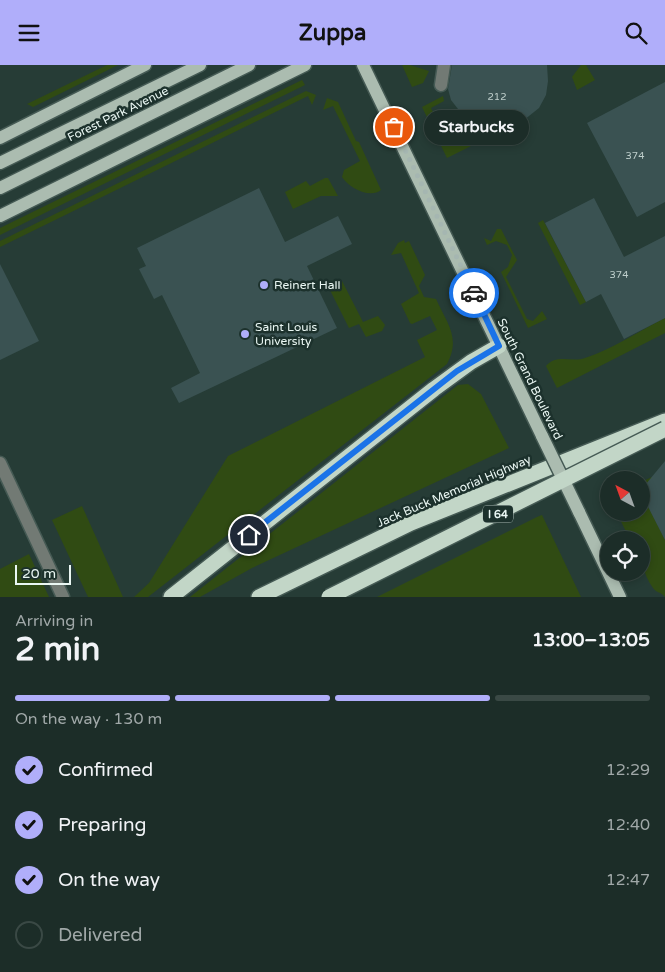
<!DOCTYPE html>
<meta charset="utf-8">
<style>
:root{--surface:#1c2d28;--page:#253530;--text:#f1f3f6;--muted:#a0a8a8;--line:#3a4945;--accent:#b0aefa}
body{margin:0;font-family:"Varela Round",sans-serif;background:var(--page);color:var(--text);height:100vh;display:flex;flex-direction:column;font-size:19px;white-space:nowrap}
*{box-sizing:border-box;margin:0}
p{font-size:16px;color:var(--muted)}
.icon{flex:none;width:28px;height:28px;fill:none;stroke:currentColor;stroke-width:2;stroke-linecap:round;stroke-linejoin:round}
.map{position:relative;height:532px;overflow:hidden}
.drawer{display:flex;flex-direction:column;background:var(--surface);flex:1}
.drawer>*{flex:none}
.needle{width:32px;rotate:319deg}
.tools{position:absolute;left:600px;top:406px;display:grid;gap:10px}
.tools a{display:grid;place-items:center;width:50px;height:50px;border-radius:50%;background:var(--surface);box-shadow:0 2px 8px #0003,0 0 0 1px var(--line);font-size:25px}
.scale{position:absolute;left:15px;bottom:12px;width:56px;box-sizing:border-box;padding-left:5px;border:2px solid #eaf7f3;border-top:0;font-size:14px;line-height:18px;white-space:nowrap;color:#eaf7f3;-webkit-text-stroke:4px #1c312c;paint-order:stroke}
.pin{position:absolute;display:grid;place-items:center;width:42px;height:42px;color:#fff;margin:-21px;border:2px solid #fff;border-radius:50%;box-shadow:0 1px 5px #0007}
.courier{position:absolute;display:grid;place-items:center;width:50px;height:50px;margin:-25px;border:4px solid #1a73e8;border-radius:50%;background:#fff;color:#222;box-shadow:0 1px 6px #0007}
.bubble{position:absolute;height:35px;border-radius:18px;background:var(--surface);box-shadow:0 2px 8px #0003,0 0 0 1px var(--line);font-size:16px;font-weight:700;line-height:35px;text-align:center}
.overview em{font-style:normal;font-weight:700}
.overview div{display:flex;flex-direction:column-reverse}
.overview{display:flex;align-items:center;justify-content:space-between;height:85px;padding:0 15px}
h1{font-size:32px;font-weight:700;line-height:38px}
.bar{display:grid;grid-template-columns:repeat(4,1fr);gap:8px 5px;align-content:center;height:60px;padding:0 15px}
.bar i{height:6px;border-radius:4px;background:var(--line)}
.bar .selected{background:var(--accent)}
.bar p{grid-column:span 4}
ol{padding:0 15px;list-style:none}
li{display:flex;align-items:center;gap:15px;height:55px}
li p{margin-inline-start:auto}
li .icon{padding:5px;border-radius:50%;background:var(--accent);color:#111;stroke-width:4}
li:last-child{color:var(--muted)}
li i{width:28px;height:28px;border:2px solid var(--line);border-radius:50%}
header{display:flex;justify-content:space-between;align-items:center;height:65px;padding:0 15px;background:var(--accent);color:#111;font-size:22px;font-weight:700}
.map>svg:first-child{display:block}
.green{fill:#304b13}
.building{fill:#3a5252}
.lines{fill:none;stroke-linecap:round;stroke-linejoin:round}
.minor-casing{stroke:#455a54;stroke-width:15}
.major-casing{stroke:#455a54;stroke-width:15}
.highway-casing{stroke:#455a54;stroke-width:18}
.minor{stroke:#727a74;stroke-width:12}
.major{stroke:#abbcb0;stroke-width:12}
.highway{stroke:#c2d6c7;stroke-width:15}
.major-bridge-casing{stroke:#455a54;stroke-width:15;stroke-linecap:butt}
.highway-bridge-casing{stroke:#455a54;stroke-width:18;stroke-linecap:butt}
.major-bridge{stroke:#abbcb0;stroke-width:12}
.highway-bridge{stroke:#c2d6c7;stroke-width:15}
.done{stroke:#a5b6b1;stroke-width:5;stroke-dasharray:0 9}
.route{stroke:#1a73e8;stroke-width:6}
.poi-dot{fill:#b0aefa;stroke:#1c312c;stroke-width:2}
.labels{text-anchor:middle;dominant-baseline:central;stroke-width:5;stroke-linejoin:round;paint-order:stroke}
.number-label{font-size:10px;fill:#bececb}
.shield{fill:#1c312c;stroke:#acbcb7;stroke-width:1}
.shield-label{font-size:11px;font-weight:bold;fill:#eaf7f3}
.street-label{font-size:12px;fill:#eaf7f3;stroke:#1c312c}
.poi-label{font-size:12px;fill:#eaf7f3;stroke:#1c312c;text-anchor:start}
</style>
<header><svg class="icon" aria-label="menu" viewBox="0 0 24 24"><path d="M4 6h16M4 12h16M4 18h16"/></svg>Zuppa<svg class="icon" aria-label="search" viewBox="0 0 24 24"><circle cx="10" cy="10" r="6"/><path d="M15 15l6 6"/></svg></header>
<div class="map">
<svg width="665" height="532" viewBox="0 0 665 532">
<rect width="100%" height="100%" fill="#263c36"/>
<g class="green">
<path d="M 107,0 L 118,0 L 33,42 L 27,39 Z"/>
<path d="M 402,0 L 410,0 L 429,6 L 423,18 L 412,22 Z"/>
<path d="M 581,0 L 586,0 L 595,15 L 577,25 L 572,12 Z"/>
<path d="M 302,15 L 305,20 L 0,170 L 0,163 Z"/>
<path d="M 306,26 L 316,30 L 312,40 L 308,31 L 0,182 L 0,176 Z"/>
<path d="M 443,31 L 444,36 L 431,43 L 444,70 L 456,64 L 458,66 L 455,76 L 470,81 L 477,60 L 497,64 L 507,63 L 447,93 L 422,42 Z"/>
<path d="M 327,33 L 338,37 L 356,76 L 359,77 L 381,125 C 370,134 349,123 342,112 L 344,105 L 360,96 L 333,41 L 323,45 Z"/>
<path d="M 325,113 L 328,113 L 338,131 L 321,131 L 293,144 L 285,127 L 306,116 L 310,121 Z"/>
<path d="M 543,155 L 586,237 L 580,240 L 538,158 Z"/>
<path d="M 497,164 L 501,164 L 517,195 L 506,212 L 527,254 L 533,256 L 542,246 L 547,254 L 528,263 L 501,207 L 508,202 L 512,190 L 507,180 L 496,176 L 487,180 L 484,173 L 491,176 Z"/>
<path d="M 404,175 L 405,178 L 409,176 L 425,210 L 419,221 L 424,232 L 436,234 C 447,258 461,273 447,299 L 148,532 L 134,532 L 149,518 L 228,391 L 425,292 L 417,275 L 437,265 L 430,251 L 412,259 L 410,258 L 401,239 L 419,228 L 401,188 L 391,190 L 398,178 Z"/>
<path d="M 342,216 L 363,257 L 378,251 L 385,260 L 382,266 L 366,272 L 359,259 L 349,263 L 327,219 Z"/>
<path d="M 665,253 L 665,268 L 557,323 L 546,301 C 557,288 571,298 585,293 C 613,284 639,266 665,253 Z"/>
<path d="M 468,319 L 481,329 L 509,383 L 252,503 L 200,532 L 190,532 L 449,327 L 458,320 Z"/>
<path d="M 652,412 L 645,435 L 665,475 L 665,532 C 662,527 656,528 653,523 C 642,508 641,492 641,475 L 630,475 L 617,448 L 641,448 L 641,417 Z"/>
<path d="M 82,441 L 123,532 L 88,532 L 52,455 Z"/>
<path d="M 542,450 L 581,532 L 377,532 L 537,452 Z"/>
<path d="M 29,489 L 49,532 L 0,532 L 0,504 Z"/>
</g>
<g class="building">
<path d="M 452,0 L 547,0 L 548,16 L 546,30 L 539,43 L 519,59 L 497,64 L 486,63 L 465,53 L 451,35 L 448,24 Z"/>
<path d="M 665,17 L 665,137 L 637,152 L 587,58 Z"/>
<path d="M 259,123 L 285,177 L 338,151 L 352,179 L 307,201 L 337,263 L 179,338 L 171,323 L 200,308 L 162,230 L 154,234 L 139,204 L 146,201 L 137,183 Z"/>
<path d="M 594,133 L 624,192 L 665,171 L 665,253 L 624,274 L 601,229 L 586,237 L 545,158 Z"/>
<path d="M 0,199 L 39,276 L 0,295 Z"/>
<path d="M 665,396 L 665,475 L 641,428 L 641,425 Z"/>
</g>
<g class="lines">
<g class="minor-casing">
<g id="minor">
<path d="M 441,20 L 444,0"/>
<path d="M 0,398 L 63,532"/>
</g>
</g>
<g class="major-casing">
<g id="major">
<path d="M 363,0 L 542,371"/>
<path d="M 0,73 L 145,0"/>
<path d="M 0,98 L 200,0"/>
<path d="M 0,123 L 249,0"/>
<path d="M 0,151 L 305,0"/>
<path d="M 579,447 L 620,532"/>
</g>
</g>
<g class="highway-casing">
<g id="highway">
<path d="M 171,532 L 434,324 L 471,297 L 499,281"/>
<path d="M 259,532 L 411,458 L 665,356"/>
</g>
</g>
<use href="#minor" class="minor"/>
<use href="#major" class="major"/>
<use href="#highway" class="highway"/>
<g class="major-bridge-casing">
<path id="major-bridge" d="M 542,371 L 579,447"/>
</g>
<g class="highway-bridge-casing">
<path id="highway-bridge" d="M 329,532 L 665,364"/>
</g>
<use href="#major-bridge" class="major-bridge"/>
<use href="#highway-bridge" class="highway-bridge"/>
</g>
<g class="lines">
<path class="done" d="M 394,62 L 474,228"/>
<path class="route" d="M 249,470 L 457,306 L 499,281 L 474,228"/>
</g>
<g class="poi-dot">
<circle cx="264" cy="220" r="5"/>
<circle cx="245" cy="269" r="5"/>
</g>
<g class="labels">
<g class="number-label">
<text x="497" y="32">212</text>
<text x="635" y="91">374</text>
<text x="619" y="210">374</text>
</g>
<rect class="shield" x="483" y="440.5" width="30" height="17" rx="4"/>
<g class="shield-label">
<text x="498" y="449">I 64</text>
</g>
<g class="street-label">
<text transform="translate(118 49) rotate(-26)">Forest Park Avenue</text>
<text transform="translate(530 314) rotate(64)">South Grand Boulevard</text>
<text transform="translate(454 426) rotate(-23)">Jack Buck Memorial Highway</text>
</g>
<g class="poi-label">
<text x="274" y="220">Reinert Hall</text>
<text x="255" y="262">Saint Louis<tspan x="255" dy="14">University</tspan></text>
</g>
</g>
</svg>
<div class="tools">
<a><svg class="needle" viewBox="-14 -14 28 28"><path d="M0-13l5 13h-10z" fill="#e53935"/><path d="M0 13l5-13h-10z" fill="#a0a8a8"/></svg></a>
<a><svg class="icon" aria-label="locate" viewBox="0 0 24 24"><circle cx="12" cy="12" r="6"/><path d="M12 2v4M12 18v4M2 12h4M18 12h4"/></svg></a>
</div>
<div class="scale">20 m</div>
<div class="pin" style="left:394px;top:62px;background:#ea580c"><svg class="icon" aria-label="bag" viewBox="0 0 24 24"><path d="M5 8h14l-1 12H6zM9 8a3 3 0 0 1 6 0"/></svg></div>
<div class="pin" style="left:249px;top:470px;background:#1f2937"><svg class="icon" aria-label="home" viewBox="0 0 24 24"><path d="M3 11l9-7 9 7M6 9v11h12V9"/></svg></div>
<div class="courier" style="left:474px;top:228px"><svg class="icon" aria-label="car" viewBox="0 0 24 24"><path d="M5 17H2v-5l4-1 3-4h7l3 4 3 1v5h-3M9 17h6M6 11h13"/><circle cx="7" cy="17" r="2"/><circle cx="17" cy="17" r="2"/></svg></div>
<div class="bubble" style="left:424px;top:45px;width:105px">Starbucks</div>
</div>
<section class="drawer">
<div class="overview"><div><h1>2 min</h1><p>Arriving in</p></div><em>13:00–13:05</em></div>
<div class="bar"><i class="selected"></i><i class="selected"></i><i class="selected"></i><i></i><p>On the way · 130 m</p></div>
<ol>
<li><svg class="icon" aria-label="check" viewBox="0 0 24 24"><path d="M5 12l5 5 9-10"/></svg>Confirmed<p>12:29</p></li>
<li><svg class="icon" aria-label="check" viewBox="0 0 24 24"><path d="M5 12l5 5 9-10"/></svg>Preparing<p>12:40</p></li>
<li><svg class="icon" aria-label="check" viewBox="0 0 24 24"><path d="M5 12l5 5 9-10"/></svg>On the way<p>12:47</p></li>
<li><i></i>Delivered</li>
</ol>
</section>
